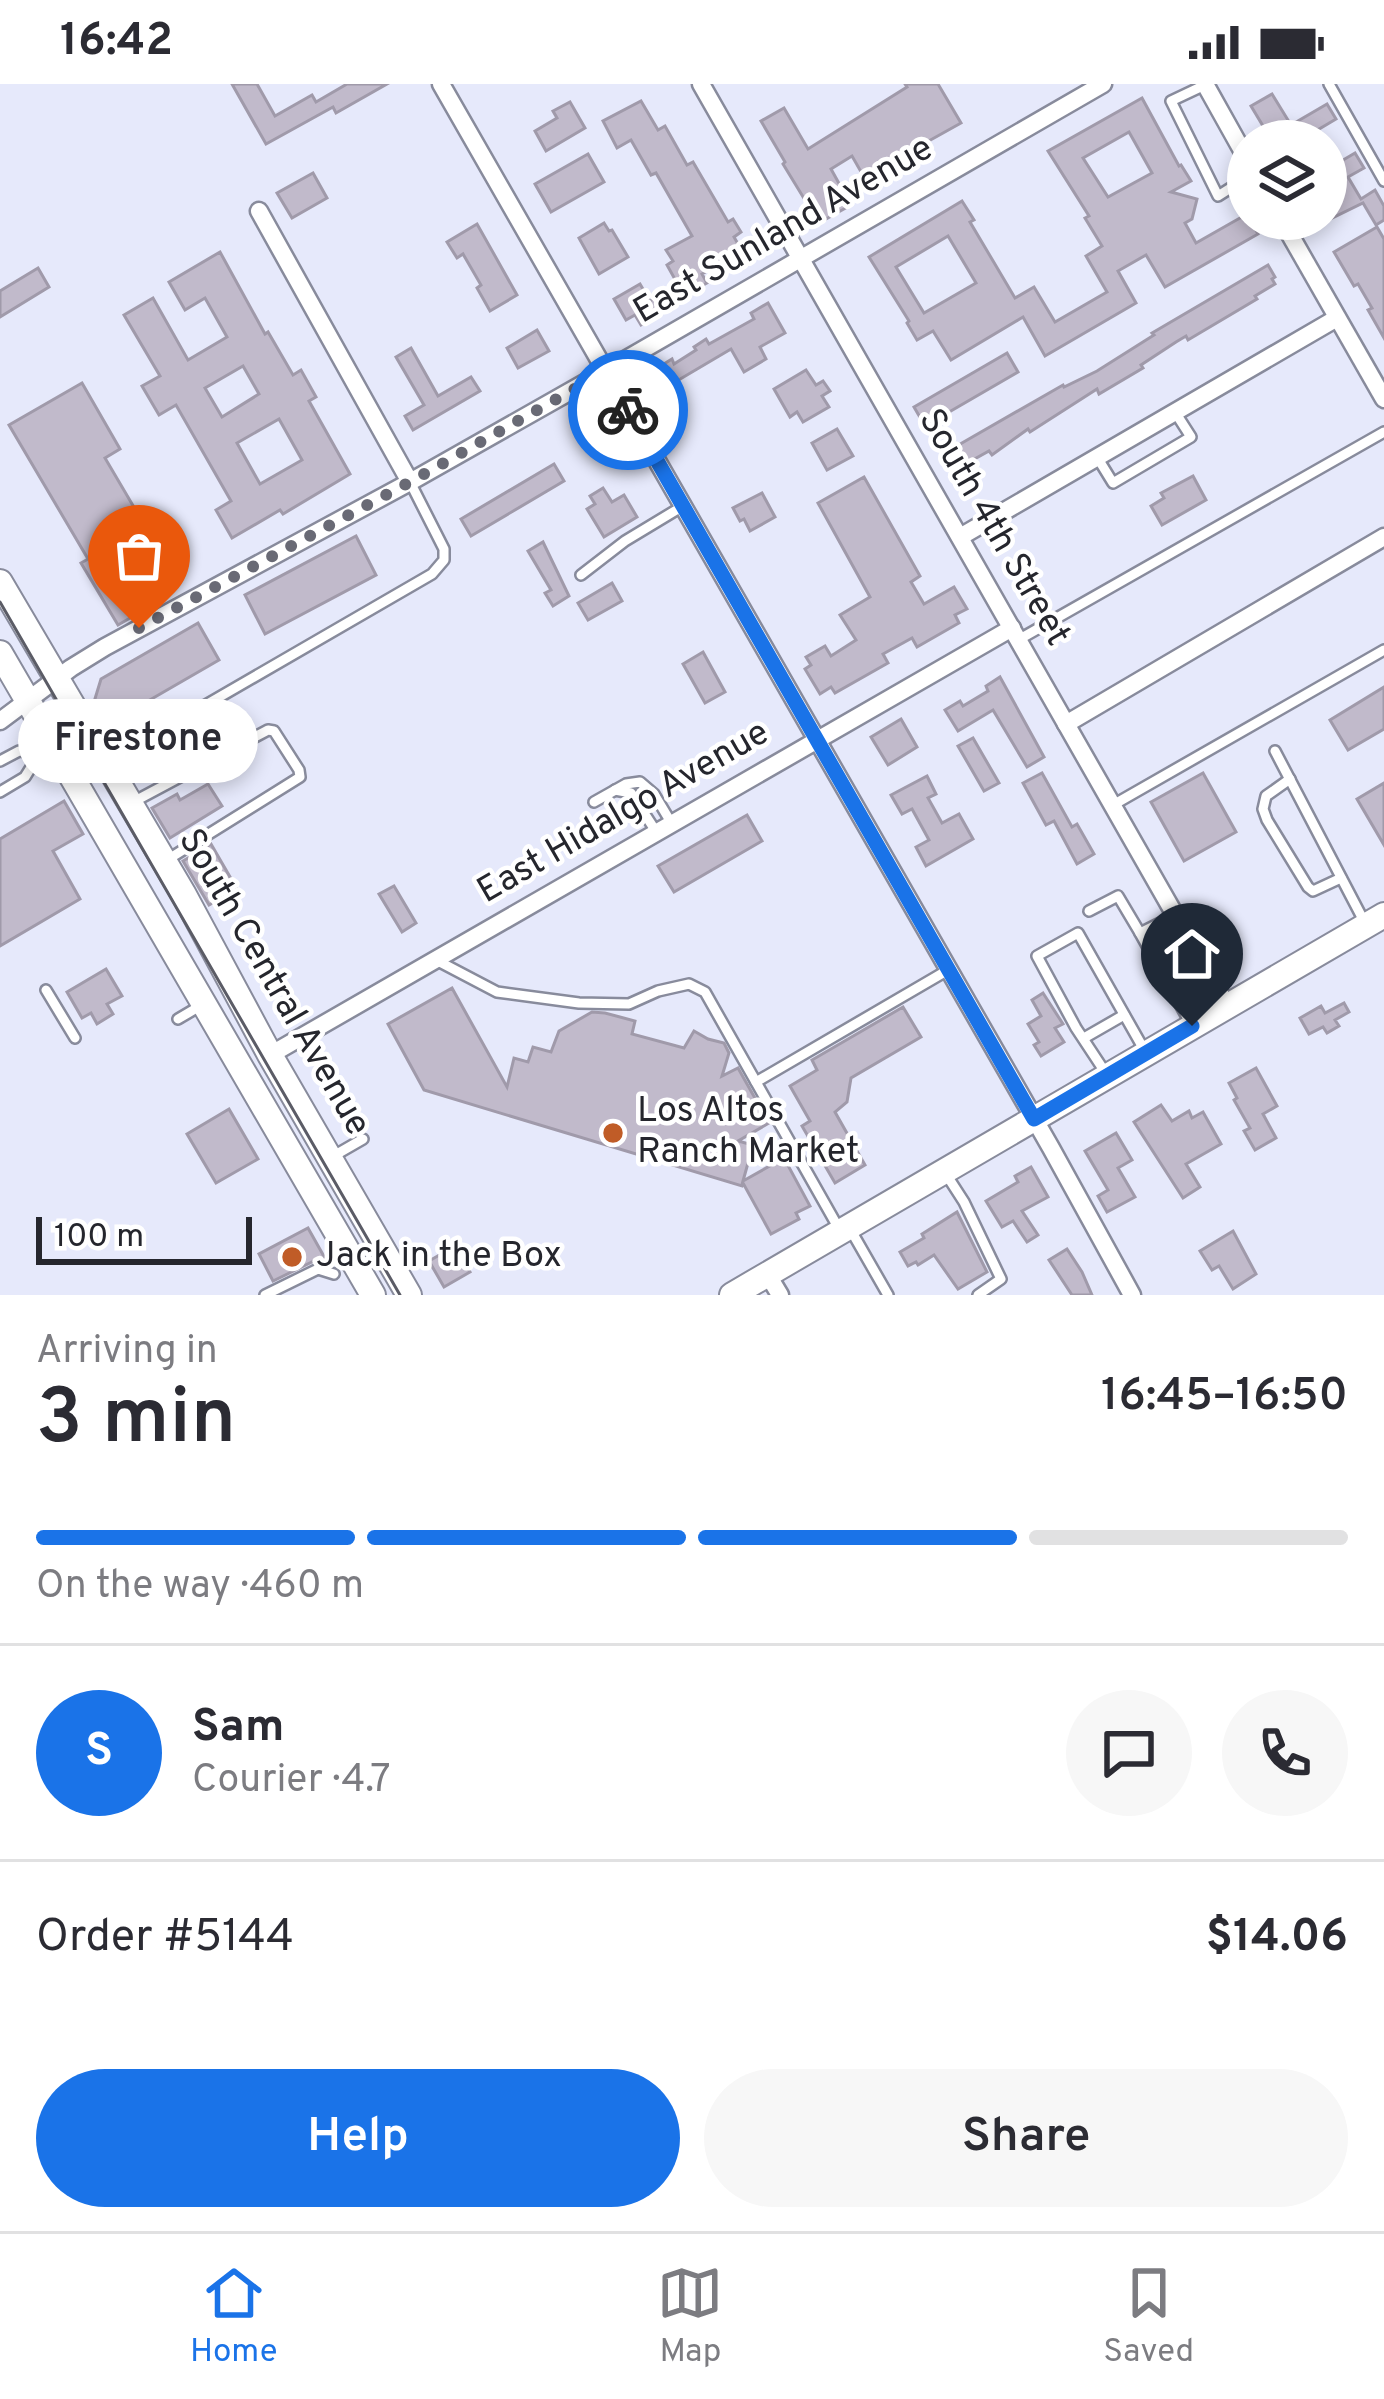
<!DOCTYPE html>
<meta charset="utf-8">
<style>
:root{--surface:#fff;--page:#f7f7f7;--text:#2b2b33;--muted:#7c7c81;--line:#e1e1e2;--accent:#1a73e8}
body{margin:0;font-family:Overpass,sans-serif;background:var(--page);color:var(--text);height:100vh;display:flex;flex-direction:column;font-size:45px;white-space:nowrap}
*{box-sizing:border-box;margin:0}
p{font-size:39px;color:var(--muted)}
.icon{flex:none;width:66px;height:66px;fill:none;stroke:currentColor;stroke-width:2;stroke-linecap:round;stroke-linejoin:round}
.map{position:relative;height:1211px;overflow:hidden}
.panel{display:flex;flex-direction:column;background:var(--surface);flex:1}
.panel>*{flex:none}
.tools{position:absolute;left:1227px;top:36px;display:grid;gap:24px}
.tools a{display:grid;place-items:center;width:120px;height:120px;border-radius:50%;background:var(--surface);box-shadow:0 6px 18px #0003;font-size:60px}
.scale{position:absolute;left:36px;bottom:30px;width:216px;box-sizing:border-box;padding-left:12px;border:6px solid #25262d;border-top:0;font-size:33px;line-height:42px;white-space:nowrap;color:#25262d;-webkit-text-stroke:9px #fff;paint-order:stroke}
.pin{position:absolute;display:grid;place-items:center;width:102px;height:102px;color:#fff;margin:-123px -51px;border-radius:50% 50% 50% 0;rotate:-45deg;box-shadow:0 0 12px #0007}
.pin .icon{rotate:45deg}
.courier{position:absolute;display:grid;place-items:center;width:120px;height:120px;margin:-60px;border:9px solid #1a73e8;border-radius:50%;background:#fff;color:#222;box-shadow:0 3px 15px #0007}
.bubble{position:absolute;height:84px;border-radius:42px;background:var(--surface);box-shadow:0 6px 18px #0003;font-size:39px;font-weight:600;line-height:84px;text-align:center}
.overview em{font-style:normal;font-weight:600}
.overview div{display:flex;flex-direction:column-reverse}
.overview{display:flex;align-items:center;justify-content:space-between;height:204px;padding:0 36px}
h1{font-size:78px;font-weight:600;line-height:90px}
.bar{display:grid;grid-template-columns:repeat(4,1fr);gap:18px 12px;align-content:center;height:144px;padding:0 36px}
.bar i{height:15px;border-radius:9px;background:var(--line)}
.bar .active{background:var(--accent)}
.bar p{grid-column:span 4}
.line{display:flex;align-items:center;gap:30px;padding:0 36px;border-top:3px solid var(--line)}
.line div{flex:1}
.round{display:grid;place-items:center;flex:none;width:126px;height:126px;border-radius:63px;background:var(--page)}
.cta{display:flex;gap:24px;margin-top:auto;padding:24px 36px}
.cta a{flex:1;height:138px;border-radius:72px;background:var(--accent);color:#fff;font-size:48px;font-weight:600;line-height:138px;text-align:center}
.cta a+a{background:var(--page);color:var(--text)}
.status{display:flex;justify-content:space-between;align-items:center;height:84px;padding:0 60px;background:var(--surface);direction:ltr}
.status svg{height:33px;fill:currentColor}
.tab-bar{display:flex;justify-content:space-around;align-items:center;height:168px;border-top:3px solid var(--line);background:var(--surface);font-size:33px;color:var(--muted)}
.tab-bar a{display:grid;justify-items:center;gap:6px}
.tab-bar .active{color:var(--accent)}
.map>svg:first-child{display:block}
.building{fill:#c1bacb;stroke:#a09aaa;stroke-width:3;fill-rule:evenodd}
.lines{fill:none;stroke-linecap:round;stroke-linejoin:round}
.service-casing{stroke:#888b9c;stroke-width:14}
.minor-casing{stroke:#888b9c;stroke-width:21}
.secondary-casing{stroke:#888b9c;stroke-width:28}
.service{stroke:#fff;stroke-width:9}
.minor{stroke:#fff;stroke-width:16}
.secondary{stroke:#fff;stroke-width:24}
.tram{stroke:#5b5c66;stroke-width:3}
.done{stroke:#696a75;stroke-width:12;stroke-dasharray:0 21.6}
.route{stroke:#1a73e8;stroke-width:15}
.poi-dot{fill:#c05c27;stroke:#fff;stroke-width:4.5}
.labels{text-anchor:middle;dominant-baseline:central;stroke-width:9;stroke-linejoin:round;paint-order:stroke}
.street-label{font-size:36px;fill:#25262d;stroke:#fff}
.poi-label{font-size:36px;fill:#25262d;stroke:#fff;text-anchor:start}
</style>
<div class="status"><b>16:42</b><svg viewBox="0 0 49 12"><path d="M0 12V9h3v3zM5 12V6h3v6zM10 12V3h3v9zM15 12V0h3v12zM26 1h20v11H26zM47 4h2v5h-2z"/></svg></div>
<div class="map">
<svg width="1384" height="1211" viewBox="0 0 1384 1211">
<rect width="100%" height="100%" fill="#e6e9fb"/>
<g class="building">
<path d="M 232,0 L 257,0 L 275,32 L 312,11 L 316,18 L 347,0 L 387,0 L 336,29 L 333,23 L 266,60 Z"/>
<path d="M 905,0 L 938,0 L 961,39 L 864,93 L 852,72 L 831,85 L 851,121 L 819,139 L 783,80 L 785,78 L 761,37 L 784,24 L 808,65 L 907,3 Z"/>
<path d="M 1272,10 L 1291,41 L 1327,20 L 1336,35 L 1299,57 L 1272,57 L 1251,22 Z"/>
<path d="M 1142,14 L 1179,82 L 1181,81 L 1191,97 L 1171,108 L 1197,115 L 1192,135 L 1185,139 L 1196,159 L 1247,130 L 1258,150 L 1165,203 L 1146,171 L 1118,187 L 1136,219 L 1045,272 L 1023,233 L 951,276 L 933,247 L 917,256 L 907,239 L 909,237 L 869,173 L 962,117 L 974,136 L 970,138 L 1015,214 L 1034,203 L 1055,238 L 1107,208 L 1086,172 L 1102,162 L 1085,134 L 1089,132 L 1048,67 ZM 1129,48 L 1152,89 L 1108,113 L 1083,74 ZM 948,152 L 976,199 L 924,229 L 896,183 Z"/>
<path d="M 641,17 L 658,46 L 665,42 L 687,81 L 693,78 L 728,138 L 733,135 L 741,148 L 734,153 L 742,167 L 702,190 L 707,199 L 696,205 L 689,192 L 677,199 L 667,181 L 673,177 L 666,166 L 692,152 L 656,89 L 651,91 L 631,56 L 617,64 L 603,37 Z"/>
<path d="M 570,18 L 585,44 L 546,67 L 535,47 L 557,34 L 553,27 Z"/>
<path d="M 1355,69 L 1364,84 L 1348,93 L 1361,115 L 1375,106 L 1384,122 L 1384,136 L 1376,141 L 1363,119 L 1326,137 L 1326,86 Z"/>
<path d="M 588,70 L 604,98 L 551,128 L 535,100 Z"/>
<path d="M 313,89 L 327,114 L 292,134 L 277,109 Z"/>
<path d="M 604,139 L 609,147 L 612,146 L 628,173 L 599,190 L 579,154 Z"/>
<path d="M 477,140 L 517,211 L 490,227 L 477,204 L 481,201 L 463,170 L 457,174 L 447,158 Z"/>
<path d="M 1377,143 L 1384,155 L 1384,254 L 1368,226 L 1372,224 L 1358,200 L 1354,202 L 1334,168 Z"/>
<path d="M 220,168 L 265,250 L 268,248 L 293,291 L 301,286 L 316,313 L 309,317 L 350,390 L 283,430 L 280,426 L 232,454 L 216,426 L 231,417 L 176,321 L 159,331 L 142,302 L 160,292 L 124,231 L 153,214 L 188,276 L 227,253 L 205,214 L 185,226 L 169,198 ZM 243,282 L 259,310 L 222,333 L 205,304 ZM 279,335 L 302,376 L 260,400 L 237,359 Z"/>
<path d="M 1268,181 L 1275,193 L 1272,195 L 1275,200 L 1255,212 L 1257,215 L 1188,256 L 1186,252 L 1176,258 L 1141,281 L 1143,284 L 1099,310 L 1097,305 L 1030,348 L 1028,345 L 992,371 L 989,367 L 962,382 L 959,377 L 955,380 L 948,367 L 1063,301 L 1064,303 L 1097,287 L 1154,251 L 1152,249 Z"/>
<path d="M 38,184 L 49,203 L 0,233 L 0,207 Z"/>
<path d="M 640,200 L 650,217 L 665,209 L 673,222 L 641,241 L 635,231 L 626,236 L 614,215 Z"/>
<path d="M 768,219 L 785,249 L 760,263 L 766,275 L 744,288 L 731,265 L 665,304 L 654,286 L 672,275 L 674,280 L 696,266 L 694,263 L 706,255 L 709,260 L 754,235 L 751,229 Z"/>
<path d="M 537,246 L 549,267 L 518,284 L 507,264 Z"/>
<path d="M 411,264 L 438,312 L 471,293 L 480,307 L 413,346 L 405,332 L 424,321 L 396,273 Z"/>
<path d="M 1007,269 L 1018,288 L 925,342 L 914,323 Z"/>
<path d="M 806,286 L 816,301 L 823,297 L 830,307 L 822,312 L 829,323 L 803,338 L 797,328 L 790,333 L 774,305 Z"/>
<path d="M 82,299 L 120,365 L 105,374 L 145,442 L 112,461 L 149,523 L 118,541 L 81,479 L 88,475 L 9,341 Z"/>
<path d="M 837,345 L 853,372 L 827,386 L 812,359 Z"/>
<path d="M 554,380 L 564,397 L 471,452 L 461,435 Z"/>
<path d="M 1193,392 L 1206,416 L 1162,441 L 1151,422 L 1164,414 L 1161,409 Z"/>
<path d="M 864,393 L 920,492 L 911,498 L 924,520 L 954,503 L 967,525 L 955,531 L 959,539 L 917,563 L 912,554 L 883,570 L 888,579 L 835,609 L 831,603 L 820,610 L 805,585 L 811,581 L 806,573 L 825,562 L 831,572 L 856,556 L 840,531 L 870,513 L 818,419 Z"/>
<path d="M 603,404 L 612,418 L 624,411 L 637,433 L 604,453 L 587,425 L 595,420 L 590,412 Z"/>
<path d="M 762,409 L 775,433 L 750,447 L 744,435 L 740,437 L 733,424 Z"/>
<path d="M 356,452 L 376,491 L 265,550 L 245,511 Z"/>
<path d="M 543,458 L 569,512 L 553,522 L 545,509 L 551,506 L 528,467 Z"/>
<path d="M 612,499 L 622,517 L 588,536 L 578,519 Z"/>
<path d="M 198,539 L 219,576 L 129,628 L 139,644 L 117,657 L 94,618 L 101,595 Z"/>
<path d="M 703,568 L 725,608 L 705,619 L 683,580 Z"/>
<path d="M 1000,593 L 1044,673 L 1027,683 L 993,626 L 958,647 L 945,626 L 960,617 L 963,622 L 988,607 L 986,602 Z"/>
<path d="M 1384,603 L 1384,645 L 1348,666 L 1330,636 Z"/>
<path d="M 901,635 L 917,663 L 888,681 L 871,653 Z"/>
<path d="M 973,654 L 999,699 L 984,707 L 958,662 Z"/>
<path d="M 1042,689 L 1072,743 L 1077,740 L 1094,770 L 1077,780 L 1054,737 L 1046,741 L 1023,699 Z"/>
<path d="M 1203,689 L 1236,748 L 1184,777 L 1151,718 Z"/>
<path d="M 927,692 L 936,710 L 928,714 L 942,739 L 959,730 L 973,755 L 926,782 L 916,763 L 929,756 L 912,725 L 902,730 L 891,711 Z"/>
<path d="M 1384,699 L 1384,761 L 1357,715 Z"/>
<path d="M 208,700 L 222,722 L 170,754 L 152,724 L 177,710 L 180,716 Z"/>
<path d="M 64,717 L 83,750 L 53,767 L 80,815 L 0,862 L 0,755 Z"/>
<path d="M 747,731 L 762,757 L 674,808 L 658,782 Z"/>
<path d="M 211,760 L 237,805 L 209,821 L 183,777 Z"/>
<path d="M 394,802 L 416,839 L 402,848 L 379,810 Z"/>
<path d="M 106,885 L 122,912 L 107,920 L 113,930 L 97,940 L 91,929 L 82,934 L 67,908 Z"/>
<path d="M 452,904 L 507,1003 L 514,974 L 528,978 L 533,963 L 551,968 L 559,947 L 592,928 L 605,929 L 635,937 L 632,950 L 684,964 L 694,947 L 708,955 L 724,959 L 729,969 L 722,992 L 738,984 L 769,1039 L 738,1057 L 753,1061 L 743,1097 L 784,1074 L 810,1122 L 796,1129 L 799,1135 L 771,1150 L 743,1099 L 742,1102 L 424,1006 L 388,940 Z"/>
<path d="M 1043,909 L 1063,940 L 1055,944 L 1064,958 L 1041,972 L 1034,961 L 1039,958 L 1028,940 L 1041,932 L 1032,916 Z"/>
<path d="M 1344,919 L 1349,928 L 1335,936 L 1339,942 L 1327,949 L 1323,943 L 1309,950 L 1300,934 L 1321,922 L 1325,929 Z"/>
<path d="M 903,923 L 921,953 L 851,994 L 847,1018 L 835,1028 L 865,1081 L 835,1099 L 802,1042 L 810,1037 L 790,1002 L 817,986 L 812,976 Z"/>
<path d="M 1256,984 L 1277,1022 L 1263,1030 L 1276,1054 L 1255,1066 L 1244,1047 L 1250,1044 L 1234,1016 L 1237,1014 L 1229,999 Z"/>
<path d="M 1161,1021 L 1172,1037 L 1189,1027 L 1192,1034 L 1203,1028 L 1221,1060 L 1186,1080 L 1200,1103 L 1183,1114 L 1134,1038 Z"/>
<path d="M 229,1025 L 258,1075 L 216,1099 L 187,1050 Z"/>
<path d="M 1116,1049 L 1132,1076 L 1118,1084 L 1135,1113 L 1107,1128 L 1098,1112 L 1108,1106 L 1085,1067 Z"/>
<path d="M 1031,1083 L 1048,1113 L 1022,1127 L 1038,1151 L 1027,1158 L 1013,1137 L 1002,1143 L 986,1117 L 1018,1098 L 1015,1092 Z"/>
<path d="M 957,1128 L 987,1188 L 958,1205 L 934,1171 L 918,1181 L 916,1178 L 908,1182 L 900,1168 L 924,1154 L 922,1150 Z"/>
<path d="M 308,1144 L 326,1176 L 314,1177 L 273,1197 L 259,1170 Z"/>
<path d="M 1233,1147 L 1256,1190 L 1233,1205 L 1219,1182 L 1212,1186 L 1200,1167 Z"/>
<path d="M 455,1162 L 470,1188 L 444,1203 L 429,1177 Z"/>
<path d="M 1067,1165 L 1082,1188 L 1092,1211 L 1072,1211 L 1049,1176 Z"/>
</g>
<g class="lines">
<g class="service-casing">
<g id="service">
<path d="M 1329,0 L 1384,97"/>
<path d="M 1205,1 L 1171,17 L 1218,112 L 1248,93"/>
<path d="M 1097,373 L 1113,399 L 1191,353 L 1175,328"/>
<path d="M 581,491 L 625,457 L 683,422"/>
<path d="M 1018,556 L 1384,348"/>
<path d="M 1275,667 L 1366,841"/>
<path d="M 0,677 L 19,667 L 40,669 L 49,664"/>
<path d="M 109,677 L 432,490 L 444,476 L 444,465 L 410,398"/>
<path d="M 1290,695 L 1266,712 L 1263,725 L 1267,736 L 1308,803 L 1313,807 L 1341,794"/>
<path d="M 615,706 L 631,709 L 657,749"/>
<path d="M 0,708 L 25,693 L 40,669"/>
<path d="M 135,717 L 268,646 L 274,647 L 299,686 L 300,693 L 167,776"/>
<path d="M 594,718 L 626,700 L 640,698 L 654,710 L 672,740"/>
<path d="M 1113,721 L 1384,566"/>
<path d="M 1089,827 L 1118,812 L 1140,849"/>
<path d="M 1174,832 L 1140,849 L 1192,942"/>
<path d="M 436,876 L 497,908 L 579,919 L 629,920 L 658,907 L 689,900 L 705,908 L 838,1143"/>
<path d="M 46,906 L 75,954"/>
<path d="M 178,935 L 200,922"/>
<path d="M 1084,954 L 1124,931"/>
<path d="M 1107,991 L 1076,944 L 1037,872 L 1078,849 L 1146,969"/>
<path d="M 756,998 L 948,886"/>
<path d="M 330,1074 L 363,1055"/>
<path d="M 944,1087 L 964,1118 L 1001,1195 L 978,1211"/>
<path d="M 849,1143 L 888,1211"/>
<path d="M 265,1211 L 318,1185 L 334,1190"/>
</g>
</g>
<g class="minor-casing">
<g id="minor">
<path d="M 441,0 L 1051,1064 L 1132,1211"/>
<path d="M 701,0 L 1227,922"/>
<path d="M 1205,0 L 1248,77"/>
<path d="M 259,127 L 410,398"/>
<path d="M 1281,135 L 1384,315"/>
<path d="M 960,453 L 1337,234"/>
<path d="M 0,637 L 71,584 L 105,563 L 410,398 L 606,287 L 1103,0"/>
<path d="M 1066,640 L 1384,453"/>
<path d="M 270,971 L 1012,544"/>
<path d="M 768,1191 L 780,1211"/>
</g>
</g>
<g class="secondary-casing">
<g id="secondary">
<path d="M 0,498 L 183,809 L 270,971 L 409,1211"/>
<path d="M 0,569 L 373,1211"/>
<path d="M 732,1211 L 1384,831"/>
</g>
</g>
<use href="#service" class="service"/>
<use href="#minor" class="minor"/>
<use href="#secondary" class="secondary"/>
<path class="tram" d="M 0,518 L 400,1211"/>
</g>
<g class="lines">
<path class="done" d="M 139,544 L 410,398 L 606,287 L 628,326"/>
<path class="route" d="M 628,326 L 1034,1035 L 1192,942"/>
</g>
<g class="poi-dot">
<circle cx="613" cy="1049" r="12"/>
<circle cx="292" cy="1173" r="12"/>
</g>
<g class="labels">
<g class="street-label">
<text transform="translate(784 147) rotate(-30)">East Sunland Avenue</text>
<text transform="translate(993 444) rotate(60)">South 4th Street</text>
<text transform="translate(624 729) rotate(-30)">East Hidalgo Avenue</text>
<text transform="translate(273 899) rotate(60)">South Central Avenue</text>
</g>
<g class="poi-label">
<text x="637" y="1028">Los Altos<tspan x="637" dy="41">Ranch Market</tspan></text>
<text x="316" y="1173">Jack in the Box</text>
</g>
</g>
</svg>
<div class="tools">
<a><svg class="icon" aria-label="layers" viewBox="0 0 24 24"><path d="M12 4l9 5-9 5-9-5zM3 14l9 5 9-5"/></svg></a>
</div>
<div class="scale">100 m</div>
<div class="pin" style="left:139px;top:544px;background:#ea580c"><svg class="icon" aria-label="bag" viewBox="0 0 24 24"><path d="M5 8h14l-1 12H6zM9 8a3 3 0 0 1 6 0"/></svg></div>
<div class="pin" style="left:1192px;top:942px;background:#1f2937"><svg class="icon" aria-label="home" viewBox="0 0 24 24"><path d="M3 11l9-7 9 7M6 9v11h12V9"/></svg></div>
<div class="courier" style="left:628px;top:326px"><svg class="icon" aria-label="bike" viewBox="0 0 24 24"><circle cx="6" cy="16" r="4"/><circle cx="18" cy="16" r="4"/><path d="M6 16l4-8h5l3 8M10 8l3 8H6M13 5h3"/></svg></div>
<div class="bubble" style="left:18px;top:615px;width:240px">Firestone</div>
</div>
<section class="panel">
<div class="overview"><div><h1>3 min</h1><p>Arriving in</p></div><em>16:45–16:50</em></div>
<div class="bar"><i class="active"></i><i class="active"></i><i class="active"></i><i></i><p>On the way · 460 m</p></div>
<div class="line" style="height:216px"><b class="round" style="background:var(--accent);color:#fff">S</b><div><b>Sam</b><p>Courier · 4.7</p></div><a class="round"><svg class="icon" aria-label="chat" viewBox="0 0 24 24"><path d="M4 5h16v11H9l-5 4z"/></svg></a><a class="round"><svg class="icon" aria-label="phone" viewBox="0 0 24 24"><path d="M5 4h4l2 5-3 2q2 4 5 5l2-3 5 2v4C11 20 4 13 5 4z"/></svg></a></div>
<div class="line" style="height:156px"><div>Order #5144</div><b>$14.06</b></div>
<div class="cta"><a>Help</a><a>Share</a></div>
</section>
<nav class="tab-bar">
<a class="active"><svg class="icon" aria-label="home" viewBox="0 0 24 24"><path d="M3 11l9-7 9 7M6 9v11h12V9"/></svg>Home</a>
<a><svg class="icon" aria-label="map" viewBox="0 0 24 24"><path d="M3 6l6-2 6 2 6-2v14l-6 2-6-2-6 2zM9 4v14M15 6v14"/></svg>Map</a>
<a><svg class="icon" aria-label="saved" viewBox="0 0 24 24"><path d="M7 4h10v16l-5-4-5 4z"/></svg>Saved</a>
</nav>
